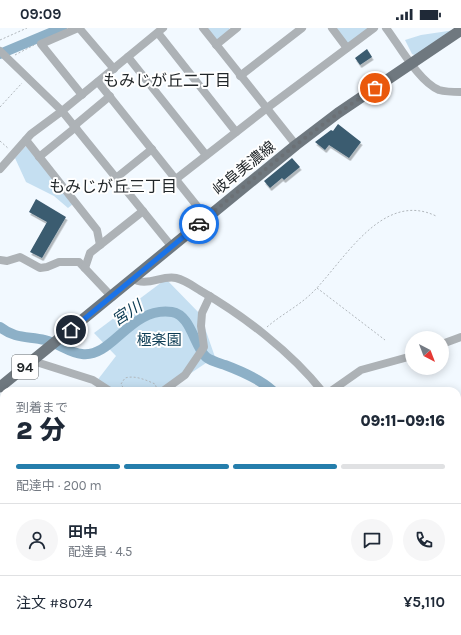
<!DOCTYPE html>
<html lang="ja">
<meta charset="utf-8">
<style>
:root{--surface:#fff;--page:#f6f6f7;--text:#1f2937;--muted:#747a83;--line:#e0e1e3;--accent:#257eac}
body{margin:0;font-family:Karla,"Noto Sans JP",sans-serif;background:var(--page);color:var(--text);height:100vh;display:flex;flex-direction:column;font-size:15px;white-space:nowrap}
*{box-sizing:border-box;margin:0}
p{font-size:13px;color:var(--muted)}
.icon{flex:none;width:22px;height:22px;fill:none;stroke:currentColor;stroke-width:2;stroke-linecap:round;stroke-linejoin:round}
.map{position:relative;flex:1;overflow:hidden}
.sheet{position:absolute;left:0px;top:359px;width:461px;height:248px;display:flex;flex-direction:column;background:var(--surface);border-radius:12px 12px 0 0;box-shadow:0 2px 10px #0003}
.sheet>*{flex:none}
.needle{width:26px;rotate:138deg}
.buttons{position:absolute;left:405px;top:303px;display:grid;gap:8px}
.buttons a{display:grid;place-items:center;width:44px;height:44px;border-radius:50%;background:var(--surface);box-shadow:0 2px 10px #0003;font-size:20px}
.pin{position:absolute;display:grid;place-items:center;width:34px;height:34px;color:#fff;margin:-17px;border:2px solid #fff;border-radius:50%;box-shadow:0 1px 4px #0007}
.courier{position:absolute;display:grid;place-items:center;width:40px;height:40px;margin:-20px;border:3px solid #1a73e8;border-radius:50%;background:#fff;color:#222;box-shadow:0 1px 5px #0007}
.overview em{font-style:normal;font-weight:800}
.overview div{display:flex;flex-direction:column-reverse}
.overview{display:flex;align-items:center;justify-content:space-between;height:68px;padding:0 16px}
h1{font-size:26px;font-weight:800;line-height:30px}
.bar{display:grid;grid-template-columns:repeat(4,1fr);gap:6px 4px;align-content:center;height:48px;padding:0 16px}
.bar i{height:5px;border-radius:3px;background:var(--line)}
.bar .active{background:var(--accent)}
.bar p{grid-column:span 4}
.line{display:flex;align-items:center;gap:10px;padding:0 16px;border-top:1px solid var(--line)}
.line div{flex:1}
.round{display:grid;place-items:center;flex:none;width:42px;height:42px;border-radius:21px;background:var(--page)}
.status{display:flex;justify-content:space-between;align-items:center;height:28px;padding:0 20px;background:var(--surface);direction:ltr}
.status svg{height:11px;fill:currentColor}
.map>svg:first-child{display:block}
.green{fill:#c5dff1}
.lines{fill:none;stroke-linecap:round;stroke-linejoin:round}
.river{stroke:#8db0c7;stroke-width:10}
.building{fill:#3b5b6f;filter:url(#shadow)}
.path{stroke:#b1b7bc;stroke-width:1;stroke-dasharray:2 2;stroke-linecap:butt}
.minor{stroke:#adb2b6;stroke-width:8}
.major{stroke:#6f787f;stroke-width:11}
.done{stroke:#6b7075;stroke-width:4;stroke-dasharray:0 7.2}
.route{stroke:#1a73e8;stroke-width:5}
.labels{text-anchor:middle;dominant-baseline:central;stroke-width:4;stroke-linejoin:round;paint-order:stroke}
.shield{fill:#fff;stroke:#64686a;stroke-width:1}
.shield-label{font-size:14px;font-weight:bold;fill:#22272a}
.street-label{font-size:15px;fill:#22272a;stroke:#fff}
.park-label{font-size:15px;fill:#0c3b53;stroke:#fff}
.neighbourhood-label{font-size:16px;fill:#22272a;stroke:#fff}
.water-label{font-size:16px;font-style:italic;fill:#0a3a52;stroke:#fff}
</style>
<div class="status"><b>09:09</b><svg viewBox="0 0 49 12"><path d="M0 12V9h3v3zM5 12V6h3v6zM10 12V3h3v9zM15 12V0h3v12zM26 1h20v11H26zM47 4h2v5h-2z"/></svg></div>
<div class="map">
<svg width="461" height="607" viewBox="0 0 461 607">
<defs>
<filter id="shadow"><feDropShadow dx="1.5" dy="3" stdDeviation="0" flood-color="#0004"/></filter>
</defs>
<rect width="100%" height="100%" fill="#f2f9ff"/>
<g class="green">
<path d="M 204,0 L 229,0 L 232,4 L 216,17 Z"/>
<path d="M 332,0 L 374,0 L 347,20 Z"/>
<path d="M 455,2 L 424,31 L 412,26 L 405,12 L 421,7 Z"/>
<path d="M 26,118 L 73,176 L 68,180 L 54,168 L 26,154 L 15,130 Z"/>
<path d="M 166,251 L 200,286 L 215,329 L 164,363 L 110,363 L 96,354 L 116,328 L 94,305 Z"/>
</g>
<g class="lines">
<g class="river">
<path d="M 0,26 L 62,0"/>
<path d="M 0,299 C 15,311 28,308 45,312 C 58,315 70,325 82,326 C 113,330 130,278 172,284 C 191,287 194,318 206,329 C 211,333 219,335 225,337 C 241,343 261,352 273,363"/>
<path d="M 457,387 L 461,389"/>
</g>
</g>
<g class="building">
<path d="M 367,21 L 372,29 L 360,37 L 355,30 Z"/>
<path d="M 338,96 L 361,114 L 349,130 L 329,117 L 325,122 L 315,114 L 331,102 L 333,103 Z"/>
<path d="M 292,130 L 300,139 L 284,152 L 282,150 L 270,160 L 264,153 Z"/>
<path d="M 36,171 L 66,189 L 42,230 L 30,224 L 47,194 L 29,184 Z"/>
<path d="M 31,603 L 39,603 L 40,604 L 38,607 L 28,607 Z"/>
<path d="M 74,603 L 116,603 L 120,606 L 80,607 Z"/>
</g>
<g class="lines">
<g class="path">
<path d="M 0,12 L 27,0"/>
<path d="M 15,27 L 34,17"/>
<path d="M 0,79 L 22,55"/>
<path d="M 0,113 L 9,121"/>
<path d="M 317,260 L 385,312"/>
<path d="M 267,299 C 282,286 299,278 313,264 C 344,233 382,162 436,188"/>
<path d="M 125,363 L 121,356 L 125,350 C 135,347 146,352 155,356 L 157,361 L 154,363"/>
</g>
<g class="minor">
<path d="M 78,0 L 41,16 L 82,67"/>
<path d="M 79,0 L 114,41"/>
<path d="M 203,0 L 296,117"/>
<path d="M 332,0 L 347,20"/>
<path d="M 386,0 C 399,17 419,54 439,62 C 446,64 454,64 461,64"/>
<path d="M 158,5 L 236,104"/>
<path d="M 216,17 L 237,0"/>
<path d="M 0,23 L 62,83 L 172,219"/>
<path d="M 128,29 L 206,127"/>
<path d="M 240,48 L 302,0"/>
<path d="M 98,54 L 201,183"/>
<path d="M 74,98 L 110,68"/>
<path d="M 26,112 L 97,202 L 100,217"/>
<path d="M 39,129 L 76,99"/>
<path d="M 0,141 L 31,106 L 62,83 L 163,0"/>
<path d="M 116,150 L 152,121"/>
<path d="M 176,151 L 267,80 L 374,0"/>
<path d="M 0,232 L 7,233 L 20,229 L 40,240 L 47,239 L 59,234 L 79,234 L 112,269"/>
<path d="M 85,240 L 90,225 L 143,183"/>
<path d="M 135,249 L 138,253 C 151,257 163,247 176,250 C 185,252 193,258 201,263 C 244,288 291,324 322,363"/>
<path d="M 442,316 L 461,309"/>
<path d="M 33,333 L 93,352 L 110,363"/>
<path d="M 163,363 L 185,347 L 204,319 L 201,298 L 202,285 L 210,268"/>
<path d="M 331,363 L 361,342 L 412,328"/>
<path d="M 0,394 L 4,397"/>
<path d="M 0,470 L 4,472"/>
<path d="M 457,565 L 461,568"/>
<path d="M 0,580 L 4,574"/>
<path d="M 121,603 L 126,607"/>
<path d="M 350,603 L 359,607"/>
<path d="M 20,607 L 22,603"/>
<path d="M 156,607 L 160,603"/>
</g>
<path class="major" d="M 0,359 L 296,117 L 338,85 L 461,2"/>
</g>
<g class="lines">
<path class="done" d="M 199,196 C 256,148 313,101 375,60"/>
<path class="route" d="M 71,302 L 199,196"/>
</g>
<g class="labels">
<rect class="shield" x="12" y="327" width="26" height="24" rx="3"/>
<g class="shield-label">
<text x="25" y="339">94</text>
</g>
<g class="street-label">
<text transform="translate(244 140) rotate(-39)">岐阜美濃線</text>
</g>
<g class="park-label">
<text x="159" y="312">極楽園</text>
</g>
<g class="neighbourhood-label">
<text x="167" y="52">もみじが丘二丁目</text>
<text x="113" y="158">もみじが丘三丁目</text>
</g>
<g class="water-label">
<text transform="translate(127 285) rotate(-33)">宮川</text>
</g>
</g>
</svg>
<div class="buttons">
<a><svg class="needle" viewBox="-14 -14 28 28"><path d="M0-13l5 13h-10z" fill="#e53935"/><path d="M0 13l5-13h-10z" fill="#747a83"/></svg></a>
</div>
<div class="pin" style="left:375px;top:60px;background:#ea580c"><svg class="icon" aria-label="bag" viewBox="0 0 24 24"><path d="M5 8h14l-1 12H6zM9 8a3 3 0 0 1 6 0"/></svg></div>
<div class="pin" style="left:71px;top:302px;background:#1f2937"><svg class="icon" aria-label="home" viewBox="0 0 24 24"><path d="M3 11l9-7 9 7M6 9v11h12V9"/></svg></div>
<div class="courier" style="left:199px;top:196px"><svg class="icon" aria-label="car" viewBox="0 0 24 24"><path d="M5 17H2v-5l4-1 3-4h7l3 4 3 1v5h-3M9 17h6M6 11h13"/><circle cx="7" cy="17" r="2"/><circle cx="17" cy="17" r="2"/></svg></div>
<section class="sheet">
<div class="overview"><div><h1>2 分</h1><p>到着まで</p></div><em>09:11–09:16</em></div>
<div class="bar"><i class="active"></i><i class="active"></i><i class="active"></i><i></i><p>配達中 · 200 m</p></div>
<div class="line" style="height:72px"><a class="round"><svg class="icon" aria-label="person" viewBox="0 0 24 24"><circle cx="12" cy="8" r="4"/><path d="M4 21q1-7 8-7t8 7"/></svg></a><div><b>田中</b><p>配達員 · 4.5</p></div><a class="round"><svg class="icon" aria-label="chat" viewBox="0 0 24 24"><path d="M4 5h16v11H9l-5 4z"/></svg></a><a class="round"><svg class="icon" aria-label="phone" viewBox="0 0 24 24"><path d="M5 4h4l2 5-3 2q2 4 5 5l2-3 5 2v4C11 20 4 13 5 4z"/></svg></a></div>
<div class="line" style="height:52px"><div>注文 #8074</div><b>¥5,110</b></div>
</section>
</div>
